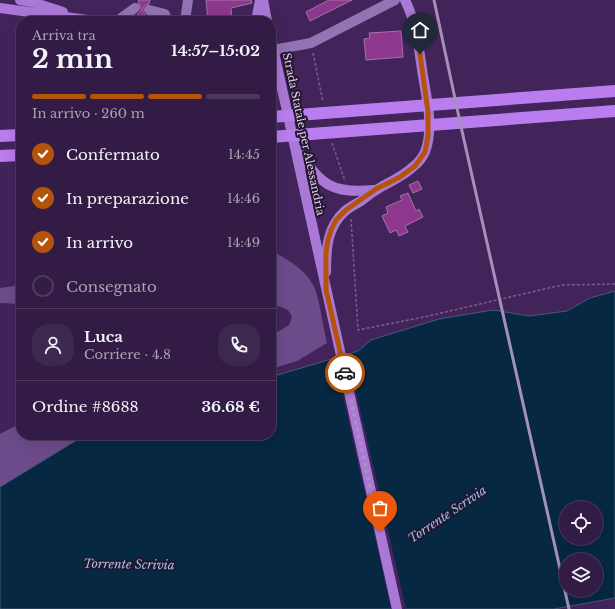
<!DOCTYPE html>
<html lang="it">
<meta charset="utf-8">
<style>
:root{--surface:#321b44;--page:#3d284f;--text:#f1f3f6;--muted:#a8a1b2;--line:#4d395d;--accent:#b45309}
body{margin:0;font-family:"Libre Baskerville",serif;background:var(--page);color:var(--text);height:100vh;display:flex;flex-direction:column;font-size:15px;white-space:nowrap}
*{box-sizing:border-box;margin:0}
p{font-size:13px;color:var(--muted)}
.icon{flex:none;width:22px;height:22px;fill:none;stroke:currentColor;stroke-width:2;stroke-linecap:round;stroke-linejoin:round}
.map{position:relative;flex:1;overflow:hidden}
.details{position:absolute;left:16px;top:16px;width:260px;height:424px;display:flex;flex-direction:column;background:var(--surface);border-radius:16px;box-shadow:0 4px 16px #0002,0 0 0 1px var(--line)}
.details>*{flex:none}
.tools{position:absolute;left:559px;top:501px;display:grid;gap:8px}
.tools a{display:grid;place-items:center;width:44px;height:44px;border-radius:50%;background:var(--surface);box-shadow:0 4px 16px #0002,0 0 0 1px var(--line);font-size:20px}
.pin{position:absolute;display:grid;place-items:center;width:34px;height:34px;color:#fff;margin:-41px -17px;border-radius:50% 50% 50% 0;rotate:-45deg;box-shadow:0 0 4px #0007}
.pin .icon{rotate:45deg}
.courier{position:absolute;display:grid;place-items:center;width:40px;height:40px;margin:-20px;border:3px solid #b45309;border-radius:50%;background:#fff;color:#222;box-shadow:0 1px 5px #0007}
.headline em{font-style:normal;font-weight:800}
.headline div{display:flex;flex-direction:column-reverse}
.headline{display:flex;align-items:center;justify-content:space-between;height:68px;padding:0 16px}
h1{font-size:26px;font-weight:800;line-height:30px}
.bar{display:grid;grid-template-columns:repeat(4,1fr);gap:6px 4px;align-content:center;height:48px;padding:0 16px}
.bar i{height:5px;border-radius:3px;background:var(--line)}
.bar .current{background:var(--accent)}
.bar p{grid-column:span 4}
.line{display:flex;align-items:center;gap:10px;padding:0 16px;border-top:1px solid var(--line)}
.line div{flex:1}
.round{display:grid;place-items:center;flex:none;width:42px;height:42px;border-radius:16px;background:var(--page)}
ol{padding:0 16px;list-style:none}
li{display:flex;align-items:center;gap:12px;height:44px}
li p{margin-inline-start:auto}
li .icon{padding:4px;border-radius:50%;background:var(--accent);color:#fff;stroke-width:4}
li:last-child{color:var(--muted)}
li i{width:22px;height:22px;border:2px solid var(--line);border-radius:50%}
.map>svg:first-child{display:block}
.green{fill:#6d4b8b}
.water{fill:#062843;stroke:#475a77;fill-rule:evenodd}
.pier{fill:#42245b}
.building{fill:#8d388e;stroke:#a571a5}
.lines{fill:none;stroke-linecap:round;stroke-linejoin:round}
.path{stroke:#785f8e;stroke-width:1.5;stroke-dasharray:3 2;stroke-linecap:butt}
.minor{stroke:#9373b1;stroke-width:10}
.major{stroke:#aa79d7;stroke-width:10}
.highway{stroke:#ba7df0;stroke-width:12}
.rail{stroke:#a590b9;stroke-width:3}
.done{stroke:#a893bc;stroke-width:4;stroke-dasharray:0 7.2}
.route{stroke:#b45309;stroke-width:5}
.labels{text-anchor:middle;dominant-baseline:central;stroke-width:4;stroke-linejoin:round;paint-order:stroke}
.street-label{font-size:11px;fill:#dfcff0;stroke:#23162e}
.water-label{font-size:12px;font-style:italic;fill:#98c4ee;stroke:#23162e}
</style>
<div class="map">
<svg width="615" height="609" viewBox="0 0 615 609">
<rect width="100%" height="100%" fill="#42245b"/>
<g class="green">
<path d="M 271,251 C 288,259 310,272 316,292 C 321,308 323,327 327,343 L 297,361 L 271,369 L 271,336 L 289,325 L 292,317 L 288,310 L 276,305 L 271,305 Z"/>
<path d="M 21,285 L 21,304 L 0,303 L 0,288 Z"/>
<path d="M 21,423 L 21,435 L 85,435 L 0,487 L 0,434 Z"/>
</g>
<path class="water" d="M 615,291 L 615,598 L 554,609 L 0,609 L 0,487 L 85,435 L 271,435 L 271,377 L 358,351 L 371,340 L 439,319 L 493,310 L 529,316 L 567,311 L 590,298 ZM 566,508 L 596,508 L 596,538 L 566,538 ZM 566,560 L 596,560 L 596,590 L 566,590 Z"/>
<path class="pier" d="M 347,352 L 406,609 L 391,609 L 334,356 Z"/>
<g class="building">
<path d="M 139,0 L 150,0 L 149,4 L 145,5 L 143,9 L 143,12 L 147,17 L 137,15 L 141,11 L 141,8 L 138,2 Z"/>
<path d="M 206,0 L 251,0 L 252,3 L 231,8 L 232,21 L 208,21 Z"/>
<path d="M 329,0 L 352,0 L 310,21 L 306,12 Z"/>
<path d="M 401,31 L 403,57 L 366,60 L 364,39 L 370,38 L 369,33 Z"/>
<path d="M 418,181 L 422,189 L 413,193 L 409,185 Z"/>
<path d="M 408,193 L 416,211 L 419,209 L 423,217 L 405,226 L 408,232 L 399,236 L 396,230 L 390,233 L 382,216 L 388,213 L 386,207 L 402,200 L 400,196 Z"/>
</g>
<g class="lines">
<g class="path">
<path d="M 313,53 L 323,102"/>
<path d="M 332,143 L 345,181"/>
<path d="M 351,219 L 358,330 L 424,317 L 553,287 L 563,285 L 615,284"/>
</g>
<g class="minor">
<path d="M 149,10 L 165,14 L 167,21"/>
<path d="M 117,21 L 135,8"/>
<path d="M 185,21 L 188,0"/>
<path d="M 273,50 L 311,43 L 395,0"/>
</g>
<g class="major">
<path d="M 20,0 L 32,2 L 63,12"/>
<path d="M 263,0 L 267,21"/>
<path d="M 0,8 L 95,21"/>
<path d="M 256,21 L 260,0"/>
<path d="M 271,39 L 397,609"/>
<path d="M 298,150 C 321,185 331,194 374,190"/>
<path d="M 326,272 C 326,249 327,227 345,211 C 350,207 356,204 361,201 C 367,196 374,191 381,187 C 392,181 405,175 414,166 C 418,163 423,156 425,152 C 434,128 427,100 423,76 C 419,50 417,24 405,0"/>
</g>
<g class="highway">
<path d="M 271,117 L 615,91"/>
<path d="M 0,136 L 21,135"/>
<path d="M 271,137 L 615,111"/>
<path d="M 0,156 L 21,155"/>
</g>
<path class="rail" d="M 434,0 L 460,122 L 569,609"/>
</g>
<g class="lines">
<path class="done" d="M 345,373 L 380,532"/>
<path class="route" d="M 345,373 L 326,290 L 326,252 L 328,240 L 331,230 L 336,220 L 346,210 L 376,189 L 400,177 L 415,166 L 425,152 L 428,136 L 428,112 L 420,54"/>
</g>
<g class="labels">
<g class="street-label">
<text transform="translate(304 134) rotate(78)">Strada Statale per Alessandria</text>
</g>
<g class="water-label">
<text transform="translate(447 514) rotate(-34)">Torrente Scrivia</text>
<text transform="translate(129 564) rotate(1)">Torrente Scrivia</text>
</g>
</g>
</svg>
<div class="tools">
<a><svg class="icon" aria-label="locate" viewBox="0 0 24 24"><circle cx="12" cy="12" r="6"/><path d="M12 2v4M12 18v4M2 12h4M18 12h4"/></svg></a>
<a><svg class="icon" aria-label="layers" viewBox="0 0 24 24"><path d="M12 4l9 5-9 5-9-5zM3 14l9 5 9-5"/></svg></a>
</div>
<div class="pin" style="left:380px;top:532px;background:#ea580c"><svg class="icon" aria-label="bag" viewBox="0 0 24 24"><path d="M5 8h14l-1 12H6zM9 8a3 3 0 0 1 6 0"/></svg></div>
<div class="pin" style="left:420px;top:54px;background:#1f2937"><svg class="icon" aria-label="home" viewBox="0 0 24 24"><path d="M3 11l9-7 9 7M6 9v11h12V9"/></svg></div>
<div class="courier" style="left:345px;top:373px"><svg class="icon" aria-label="car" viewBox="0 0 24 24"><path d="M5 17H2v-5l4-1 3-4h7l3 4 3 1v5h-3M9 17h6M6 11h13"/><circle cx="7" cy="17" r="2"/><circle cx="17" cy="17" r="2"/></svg></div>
<section class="details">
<div class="headline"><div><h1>2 min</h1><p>Arriva tra</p></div><em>14:57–15:02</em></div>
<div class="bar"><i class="current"></i><i class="current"></i><i class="current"></i><i></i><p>In arrivo · 260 m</p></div>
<ol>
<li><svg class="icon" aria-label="check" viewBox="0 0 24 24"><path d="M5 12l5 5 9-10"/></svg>Confermato<p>14:45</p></li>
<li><svg class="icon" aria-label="check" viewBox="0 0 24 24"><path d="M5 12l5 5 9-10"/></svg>In preparazione<p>14:46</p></li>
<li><svg class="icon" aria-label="check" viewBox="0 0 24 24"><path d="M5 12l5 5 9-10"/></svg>In arrivo<p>14:49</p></li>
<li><i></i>Consegnato</li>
</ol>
<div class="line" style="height:72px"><a class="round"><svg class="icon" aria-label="person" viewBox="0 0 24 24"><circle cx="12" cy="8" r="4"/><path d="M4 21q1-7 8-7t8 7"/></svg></a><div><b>Luca</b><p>Corriere · 4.8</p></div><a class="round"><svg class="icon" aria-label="phone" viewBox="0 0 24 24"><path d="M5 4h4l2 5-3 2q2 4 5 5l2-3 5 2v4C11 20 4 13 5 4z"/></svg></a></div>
<div class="line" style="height:52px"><div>Ordine #8688</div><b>36.68 €</b></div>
</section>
</div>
